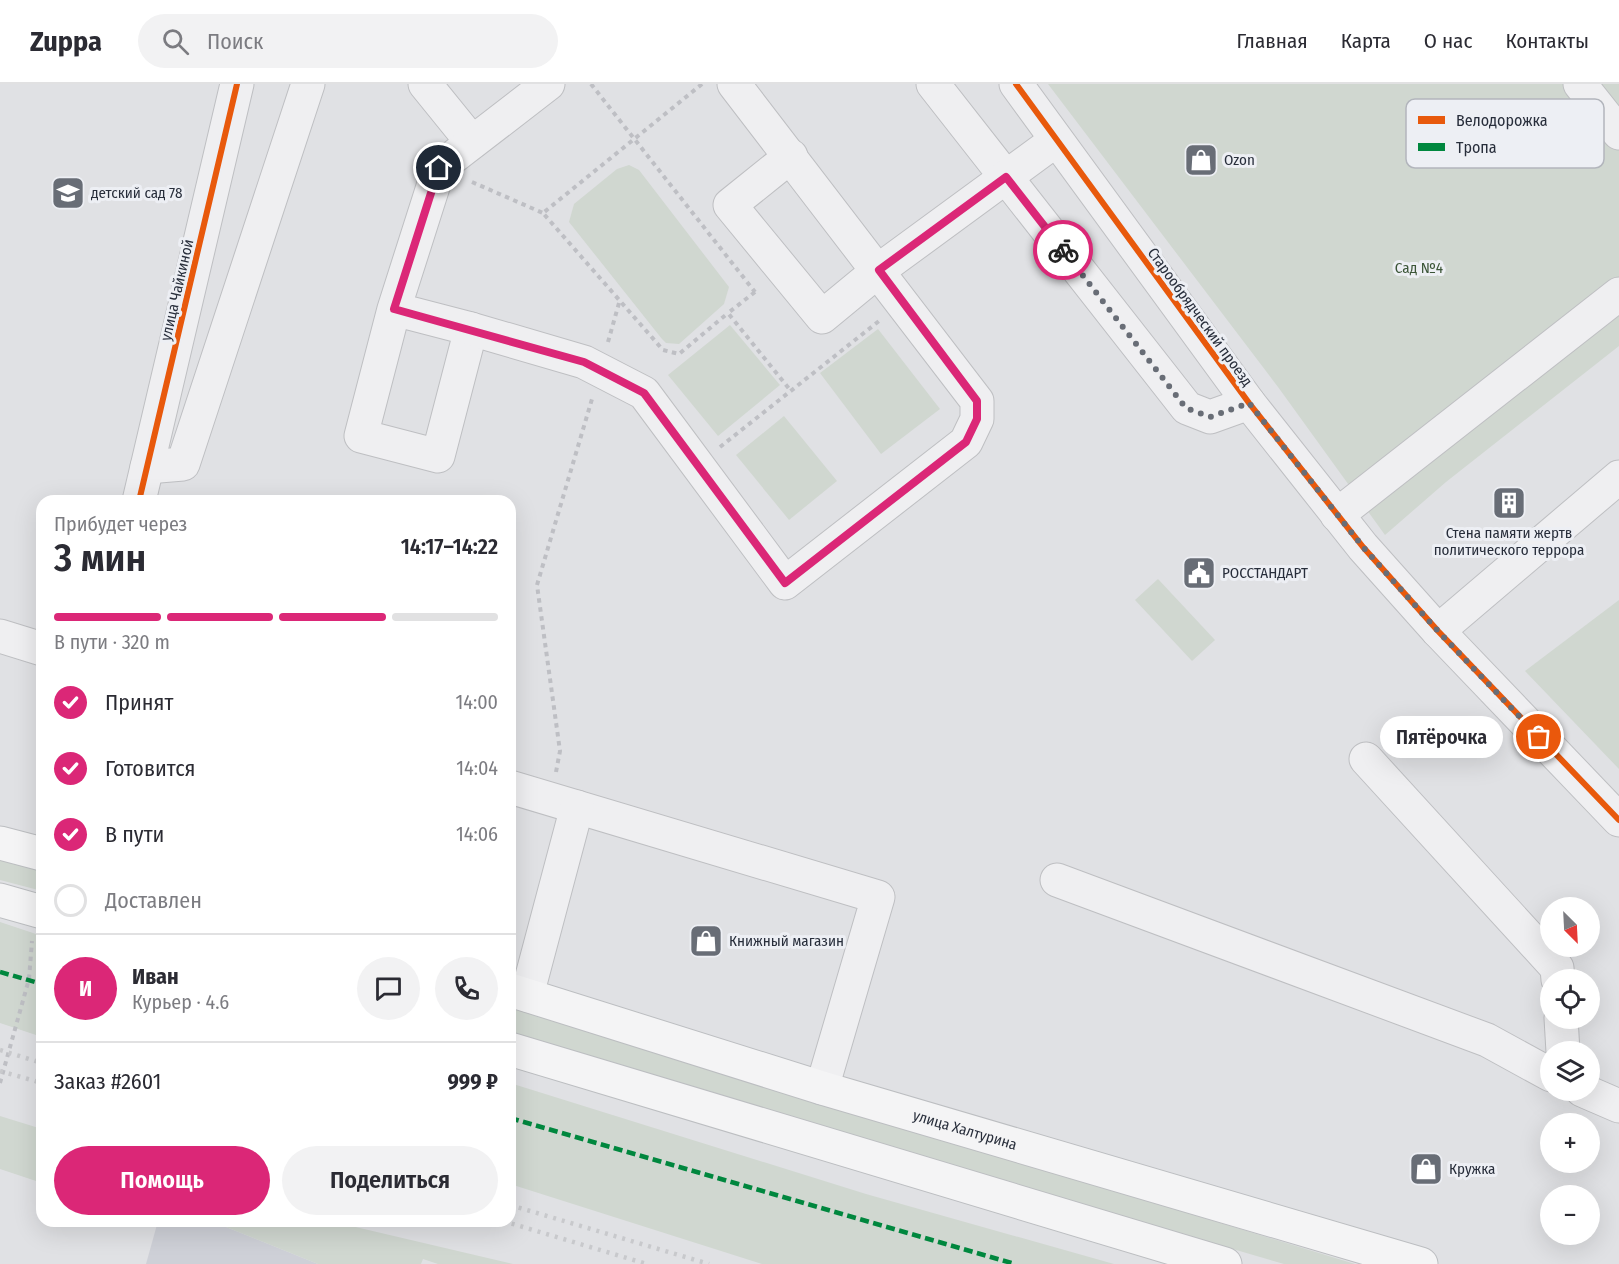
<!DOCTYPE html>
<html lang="ru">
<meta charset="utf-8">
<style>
:root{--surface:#fff;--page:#f2f2f3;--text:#2b2b33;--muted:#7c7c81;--line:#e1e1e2;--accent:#db2777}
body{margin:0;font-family:"Fira Sans Condensed",sans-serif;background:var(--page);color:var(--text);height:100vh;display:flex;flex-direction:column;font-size:22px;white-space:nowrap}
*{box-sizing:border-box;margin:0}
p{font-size:20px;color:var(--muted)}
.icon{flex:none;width:33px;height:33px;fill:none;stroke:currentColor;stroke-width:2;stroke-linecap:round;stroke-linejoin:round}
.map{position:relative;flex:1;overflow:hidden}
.details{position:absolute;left:36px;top:411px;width:480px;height:732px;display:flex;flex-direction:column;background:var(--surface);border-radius:18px;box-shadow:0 6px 24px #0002}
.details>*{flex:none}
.needle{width:39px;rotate:156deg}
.controls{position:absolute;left:1540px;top:813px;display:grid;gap:12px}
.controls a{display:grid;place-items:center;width:60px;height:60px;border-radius:50%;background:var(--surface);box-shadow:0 6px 24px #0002;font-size:30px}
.pin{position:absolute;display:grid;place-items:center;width:51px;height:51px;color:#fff;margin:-26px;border:3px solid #fff;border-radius:50%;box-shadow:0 2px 6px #0007}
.courier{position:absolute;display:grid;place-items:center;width:60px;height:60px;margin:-30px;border:4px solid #db2777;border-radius:50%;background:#fff;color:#222;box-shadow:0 2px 8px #0007}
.bubble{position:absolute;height:42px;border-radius:21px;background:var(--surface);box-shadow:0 6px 24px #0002;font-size:20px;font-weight:600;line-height:42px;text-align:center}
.head em{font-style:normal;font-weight:600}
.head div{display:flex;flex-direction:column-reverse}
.head{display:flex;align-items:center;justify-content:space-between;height:102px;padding:0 18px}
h1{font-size:39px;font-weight:600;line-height:45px}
.bar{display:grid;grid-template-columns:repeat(4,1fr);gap:9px 6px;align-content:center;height:72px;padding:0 18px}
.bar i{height:8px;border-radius:4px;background:var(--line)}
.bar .active{background:var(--accent)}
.bar p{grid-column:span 4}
.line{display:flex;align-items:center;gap:15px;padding:0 18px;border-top:2px solid var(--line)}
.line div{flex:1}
.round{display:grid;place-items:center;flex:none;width:63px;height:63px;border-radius:32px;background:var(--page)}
ol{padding:0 18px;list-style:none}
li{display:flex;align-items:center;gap:18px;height:66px}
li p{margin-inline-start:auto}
li .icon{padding:6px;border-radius:50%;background:var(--accent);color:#fff;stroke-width:4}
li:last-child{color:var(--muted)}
li i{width:33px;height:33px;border:3px solid var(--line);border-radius:50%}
.action{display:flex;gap:12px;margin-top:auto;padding:12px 18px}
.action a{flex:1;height:69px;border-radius:36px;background:var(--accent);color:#fff;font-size:24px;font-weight:600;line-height:69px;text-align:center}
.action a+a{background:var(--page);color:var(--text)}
header{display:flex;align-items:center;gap:36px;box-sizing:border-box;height:84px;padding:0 30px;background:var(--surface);border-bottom:2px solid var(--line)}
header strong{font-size:28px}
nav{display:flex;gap:33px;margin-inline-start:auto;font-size:21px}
.search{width:420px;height:54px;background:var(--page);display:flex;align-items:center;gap:15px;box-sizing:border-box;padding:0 21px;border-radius:33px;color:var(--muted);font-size:22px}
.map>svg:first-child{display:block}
.built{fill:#ced0d7}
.green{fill:#d0d7d0}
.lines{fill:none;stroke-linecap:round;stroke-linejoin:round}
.minor-casing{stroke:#bebfc2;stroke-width:35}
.major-casing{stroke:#bcbec1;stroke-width:35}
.path{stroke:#bebfc4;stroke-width:4;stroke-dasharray:4.5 4.5;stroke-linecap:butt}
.minor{stroke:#efeff1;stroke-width:33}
.major{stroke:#f4f4f5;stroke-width:33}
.rail{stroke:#c8c9cc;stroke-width:4.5;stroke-dasharray:3 6;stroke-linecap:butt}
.quiet{stroke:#00873e;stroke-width:4.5;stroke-dasharray:9 4.5;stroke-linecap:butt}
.cycleway-casing{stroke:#edeff4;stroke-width:10}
.cycleway{stroke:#e8590c;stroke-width:6}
.done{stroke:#686d76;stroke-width:6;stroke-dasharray:0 10.8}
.route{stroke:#db2777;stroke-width:8}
.labels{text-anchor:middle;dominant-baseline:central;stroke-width:6;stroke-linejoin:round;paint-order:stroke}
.poi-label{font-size:15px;fill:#282e3b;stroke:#edeff4;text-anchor:start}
.park-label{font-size:15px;fill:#3b5537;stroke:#edeff4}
.street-label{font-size:15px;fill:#282e3b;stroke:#edeff4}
.key{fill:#edeff4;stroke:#b2b5bc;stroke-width:1.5}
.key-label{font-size:16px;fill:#282e3b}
</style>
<header>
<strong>Zuppa</strong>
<div class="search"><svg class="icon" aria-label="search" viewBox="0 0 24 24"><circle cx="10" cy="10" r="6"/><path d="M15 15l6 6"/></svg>Поиск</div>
<nav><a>Главная</a><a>Карта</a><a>О нас</a><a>Контакты</a></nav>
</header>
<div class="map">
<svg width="1619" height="1180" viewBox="0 0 1619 1180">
<rect width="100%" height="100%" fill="#e0e1e4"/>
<path class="built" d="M 158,1137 L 211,1137 L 318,1180 L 146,1180 Z"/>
<g class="green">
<path d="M 1048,0 L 1619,0 L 1619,262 L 1446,398 L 1385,451 L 1278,303 Z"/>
<path d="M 629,81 L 639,86 L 729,203 L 724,220 L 679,260 L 666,259 L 662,255 L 569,138 L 574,120 L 617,85 Z"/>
<path d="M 730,241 L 780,301 L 718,352 L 668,291 Z"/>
<path d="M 878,245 L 940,325 L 881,370 L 820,289 Z"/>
<path d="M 784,332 L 837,397 L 789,436 L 736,371 Z"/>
<path d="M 1158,495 L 1215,556 L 1192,577 L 1135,516 Z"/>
<path d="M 1619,516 L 1619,685 L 1525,587 Z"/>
<path d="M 0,769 L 42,780 L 42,807 L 0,796 Z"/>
<path d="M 0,838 L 42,852 L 42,953 L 0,939 Z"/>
<path d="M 510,922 L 1355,1180 L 1284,1180 L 884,1063 L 510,950 Z"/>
<path d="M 510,999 L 866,1110 L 1114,1180 L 762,1180 L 510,1100 Z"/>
<path d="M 0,1032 L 42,1045 L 42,1099 L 0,1085 Z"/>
<path d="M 211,1137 L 330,1137 L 513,1180 L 438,1180 L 423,1175 L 421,1180 L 318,1180 Z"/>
</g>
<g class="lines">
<g class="minor-casing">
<g id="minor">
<path d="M 425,0 L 472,58"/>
<path d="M 933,0 L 1187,324 L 1210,333 L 1249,319"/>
<path d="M 1016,0 L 1249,319 L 1363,463 L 1438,547 L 1619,736"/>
<path d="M 1580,0 L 1619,49"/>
<path d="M 791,72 L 730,121 L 822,233 L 879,186 L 1055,57"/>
<path d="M 394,225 L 471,245 L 438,372 L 361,352 L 394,225 L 439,84 L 548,0"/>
<path d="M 471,245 L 584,278 L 644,309 L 785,499 L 966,358 L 977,335 L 977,317 L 734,0"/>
<path d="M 147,383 L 183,380 L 308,0"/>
<path d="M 139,417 L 237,0"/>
<path d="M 1337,431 L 1619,210"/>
<path d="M 1438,547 L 1619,393"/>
<path d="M 0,552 L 42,565"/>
<path d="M 1366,675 L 1557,884 L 1558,896"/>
<path d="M 510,703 L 878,813 L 822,1004"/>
<path d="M 1057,796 L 1487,956 L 1551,991"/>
<path d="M 527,911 L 577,723"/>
<path d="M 1561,934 L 1563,968"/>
<path d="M 1582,1006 L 1619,1022"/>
</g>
</g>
<g class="major-casing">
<g id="major">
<path d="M 0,759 L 42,770"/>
<path d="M 0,816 L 42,828"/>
<path id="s1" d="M 510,906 L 822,1004 L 1421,1180"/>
<path d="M 510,965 L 1225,1180"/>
</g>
</g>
<g class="path">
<path d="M 591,0 L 755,208"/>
<path d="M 702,0 L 543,129 L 663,266 L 679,270 L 728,229"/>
<path d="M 472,98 L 543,129"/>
<path d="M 755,208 L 728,229 L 791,307"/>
<path d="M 608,258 L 619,219"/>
<path d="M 720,363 L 879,237"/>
<path d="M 556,688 L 560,667 L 537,501 L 592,315"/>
<path d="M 0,999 L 29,895 L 32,857"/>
</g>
<use href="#minor" class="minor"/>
<use href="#major" class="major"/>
<g class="rail">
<path d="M 0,966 L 42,979"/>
<path d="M 0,987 L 42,999"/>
<path d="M 510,1121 L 709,1180"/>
<path d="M 503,1137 L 647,1180"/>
</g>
<g class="quiet">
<path d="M 0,888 L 42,900"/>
<path d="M 510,1034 L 1015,1180"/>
</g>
<g class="cycleway-casing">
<g id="cycleway">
<path d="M 1016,0 L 1249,319 L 1363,463 L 1438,547 L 1619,736"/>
<path d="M 139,417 L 237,0"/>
</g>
</g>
<use href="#cycleway" class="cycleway"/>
</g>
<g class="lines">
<path class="done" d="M 1063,166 L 1186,324 L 1210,333 L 1249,319 L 1363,463 L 1438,547 L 1539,653"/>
<path class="route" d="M 439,84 L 394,225 L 584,278 L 644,309 L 785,499 L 966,358 L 977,335 L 977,317 L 879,186 L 1006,93 L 1063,166"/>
</g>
<defs>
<g id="shop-square" transform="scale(1.725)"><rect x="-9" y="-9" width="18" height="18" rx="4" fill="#686d76" stroke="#edeff4"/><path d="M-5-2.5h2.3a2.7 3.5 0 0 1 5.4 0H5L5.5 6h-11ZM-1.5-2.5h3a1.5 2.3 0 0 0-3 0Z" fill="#fff"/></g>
<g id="school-square" transform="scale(1.725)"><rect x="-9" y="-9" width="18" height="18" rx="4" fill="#686d76" stroke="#edeff4"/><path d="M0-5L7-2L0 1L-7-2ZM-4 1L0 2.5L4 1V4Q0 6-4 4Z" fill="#fff"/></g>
<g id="building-square" transform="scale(1.725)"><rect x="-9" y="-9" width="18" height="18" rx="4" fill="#686d76" stroke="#edeff4"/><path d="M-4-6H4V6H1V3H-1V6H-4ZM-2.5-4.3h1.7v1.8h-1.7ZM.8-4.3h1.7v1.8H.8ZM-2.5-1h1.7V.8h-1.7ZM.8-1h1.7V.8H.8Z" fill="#fff"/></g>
<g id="civic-square" transform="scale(1.725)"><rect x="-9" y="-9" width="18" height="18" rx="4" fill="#686d76" stroke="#edeff4"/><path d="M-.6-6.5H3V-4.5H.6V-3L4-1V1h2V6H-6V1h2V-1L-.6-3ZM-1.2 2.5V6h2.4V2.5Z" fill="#fff"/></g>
</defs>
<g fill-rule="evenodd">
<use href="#shop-square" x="1201" y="76"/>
<use href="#school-square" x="68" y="109"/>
<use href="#building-square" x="1509" y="419"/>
<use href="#civic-square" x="1199" y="489"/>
<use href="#shop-square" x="706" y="857"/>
<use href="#shop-square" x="1426" y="1085"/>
</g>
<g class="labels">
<g class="poi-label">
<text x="1224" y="76">Ozon</text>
<text x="91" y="109">детский сад 78</text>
<text x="1509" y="449" text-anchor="middle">Стена памяти жертв<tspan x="1509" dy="17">политического террора</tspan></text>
<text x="1222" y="489">РОССТАНДАРТ</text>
<text x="729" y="857">Книжный магазин</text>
<text x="1449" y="1085">Кружка</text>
</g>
<g class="park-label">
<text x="1419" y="184">Сад №4</text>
</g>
<g class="street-label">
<text transform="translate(177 206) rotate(-77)">улица Чайкиной</text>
<text transform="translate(1200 233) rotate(54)">Старообрядческий проезд</text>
<text stroke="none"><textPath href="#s1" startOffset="476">улица Халтурина</textPath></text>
</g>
</g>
<rect x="1406" y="15" width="198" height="69" rx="9" class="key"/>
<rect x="1418" y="32" width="27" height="8" fill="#e8590c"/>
<rect x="1418" y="59" width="27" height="8" fill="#00873e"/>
<g class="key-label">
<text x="1456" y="42">Велодорожка</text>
<text x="1456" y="69">Тропа</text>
</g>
</svg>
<div class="controls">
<a><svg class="needle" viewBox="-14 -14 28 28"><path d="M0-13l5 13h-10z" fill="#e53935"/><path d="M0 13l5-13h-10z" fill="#7c7c81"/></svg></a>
<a><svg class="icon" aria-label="locate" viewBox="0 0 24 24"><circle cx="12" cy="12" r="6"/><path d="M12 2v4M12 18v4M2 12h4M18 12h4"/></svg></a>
<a><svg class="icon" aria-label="layers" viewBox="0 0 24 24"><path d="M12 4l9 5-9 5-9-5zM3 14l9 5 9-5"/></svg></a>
<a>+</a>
<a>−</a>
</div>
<div class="pin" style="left:1539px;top:653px;background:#ea580c"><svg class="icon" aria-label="bag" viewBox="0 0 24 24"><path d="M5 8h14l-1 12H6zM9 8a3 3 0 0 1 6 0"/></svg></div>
<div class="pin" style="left:439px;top:84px;background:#1f2937"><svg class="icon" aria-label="home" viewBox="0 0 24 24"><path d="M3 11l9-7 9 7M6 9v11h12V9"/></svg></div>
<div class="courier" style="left:1063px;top:166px"><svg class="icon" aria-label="bike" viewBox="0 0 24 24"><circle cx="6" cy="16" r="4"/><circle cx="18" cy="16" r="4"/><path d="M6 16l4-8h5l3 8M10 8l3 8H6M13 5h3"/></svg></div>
<div class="bubble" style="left:1380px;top:632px;width:123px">Пятёрочка</div>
<section class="details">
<div class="head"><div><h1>3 мин</h1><p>Прибудет через</p></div><em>14:17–14:22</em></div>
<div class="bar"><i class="active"></i><i class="active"></i><i class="active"></i><i></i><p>В пути · 320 m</p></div>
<ol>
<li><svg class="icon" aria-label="check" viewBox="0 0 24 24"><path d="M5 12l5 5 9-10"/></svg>Принят<p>14:00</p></li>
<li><svg class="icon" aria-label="check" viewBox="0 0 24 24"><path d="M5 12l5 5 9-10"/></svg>Готовится<p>14:04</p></li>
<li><svg class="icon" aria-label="check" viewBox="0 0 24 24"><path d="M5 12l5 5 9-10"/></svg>В пути<p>14:06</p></li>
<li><i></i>Доставлен</li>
</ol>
<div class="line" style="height:108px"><b class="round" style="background:var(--accent);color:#fff">И</b><div><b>Иван</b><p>Курьер · 4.6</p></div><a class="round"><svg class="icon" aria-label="chat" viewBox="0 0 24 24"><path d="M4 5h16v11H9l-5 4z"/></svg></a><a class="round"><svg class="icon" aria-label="phone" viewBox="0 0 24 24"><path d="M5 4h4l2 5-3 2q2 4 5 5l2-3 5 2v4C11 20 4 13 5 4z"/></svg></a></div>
<div class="line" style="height:78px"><div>Заказ #2601</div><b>999 ₽</b></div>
<div class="action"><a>Помощь</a><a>Поделиться</a></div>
</section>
</div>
